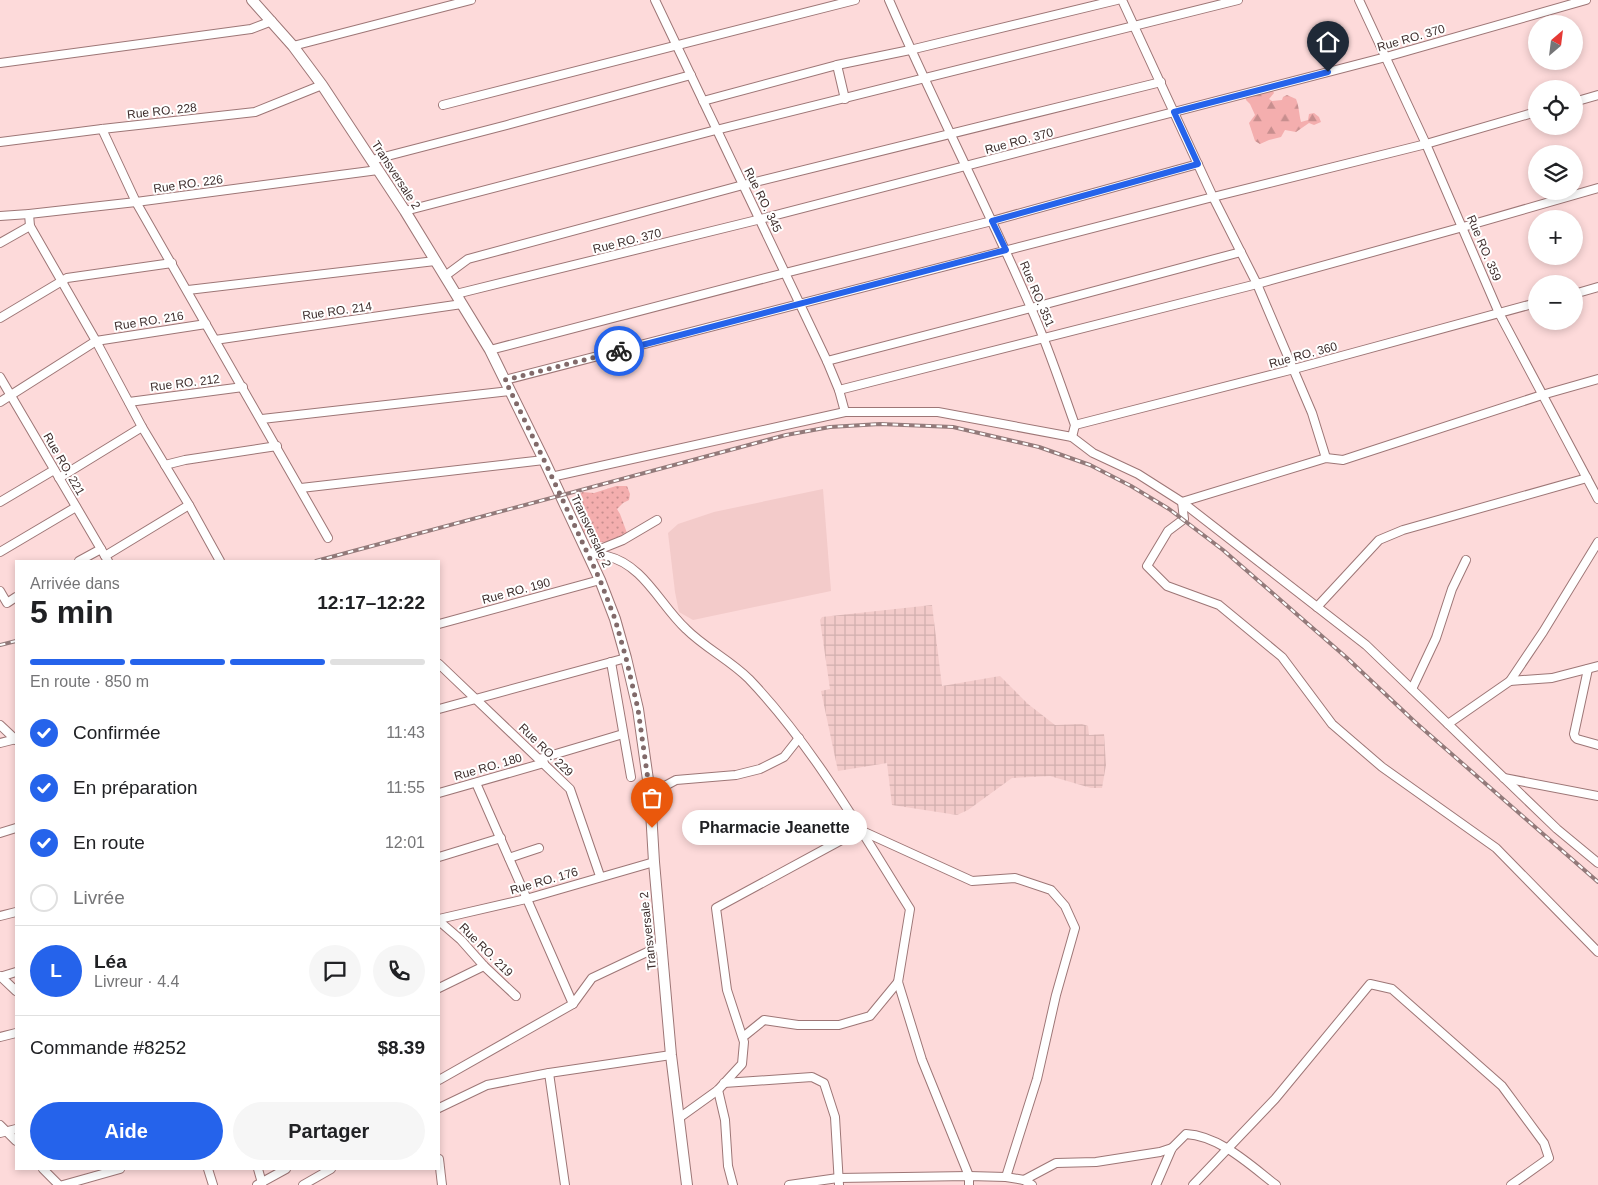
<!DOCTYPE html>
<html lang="fr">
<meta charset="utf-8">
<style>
:root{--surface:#fff;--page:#f6f6f6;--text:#202124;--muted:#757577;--line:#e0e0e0;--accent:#2563eb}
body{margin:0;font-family:Arial,sans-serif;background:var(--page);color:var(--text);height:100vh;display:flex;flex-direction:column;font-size:19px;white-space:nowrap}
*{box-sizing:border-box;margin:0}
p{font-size:16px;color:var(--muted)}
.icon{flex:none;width:28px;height:28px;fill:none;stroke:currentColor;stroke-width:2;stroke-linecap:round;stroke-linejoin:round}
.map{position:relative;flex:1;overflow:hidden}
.sheet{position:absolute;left:15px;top:560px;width:425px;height:610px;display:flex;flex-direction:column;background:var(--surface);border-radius:0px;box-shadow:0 2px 8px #0003}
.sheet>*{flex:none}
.needle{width:32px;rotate:28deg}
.tools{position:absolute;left:1528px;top:15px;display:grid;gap:10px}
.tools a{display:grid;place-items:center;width:55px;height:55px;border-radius:50%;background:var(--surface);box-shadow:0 2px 8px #0003;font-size:25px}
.pin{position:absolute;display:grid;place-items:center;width:42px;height:42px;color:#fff;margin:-51px -21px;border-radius:50% 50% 50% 0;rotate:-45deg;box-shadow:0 0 5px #0007}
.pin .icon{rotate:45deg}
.courier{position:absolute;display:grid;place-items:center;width:50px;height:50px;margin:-25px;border:4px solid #2563eb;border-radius:50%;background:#fff;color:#222;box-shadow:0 1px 6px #0007}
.bubble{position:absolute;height:35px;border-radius:18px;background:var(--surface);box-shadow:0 2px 8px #0003;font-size:16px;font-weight:700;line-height:35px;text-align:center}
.overview em{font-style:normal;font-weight:700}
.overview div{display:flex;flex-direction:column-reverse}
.overview{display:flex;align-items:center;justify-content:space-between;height:85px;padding:0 15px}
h1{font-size:32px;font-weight:700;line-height:38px}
.bar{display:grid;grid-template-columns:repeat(4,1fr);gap:8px 5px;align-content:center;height:60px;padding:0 15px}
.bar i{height:6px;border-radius:4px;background:var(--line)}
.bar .selected{background:var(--accent)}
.bar p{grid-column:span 4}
.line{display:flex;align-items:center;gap:12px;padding:0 15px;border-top:1px solid var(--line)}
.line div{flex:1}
.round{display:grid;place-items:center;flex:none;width:52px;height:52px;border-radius:26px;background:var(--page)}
ol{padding:0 15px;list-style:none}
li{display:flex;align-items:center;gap:15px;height:55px}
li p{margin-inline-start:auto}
li .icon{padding:5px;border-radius:50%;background:var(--accent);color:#fff;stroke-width:4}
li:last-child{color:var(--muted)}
li i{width:28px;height:28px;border:2px solid var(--line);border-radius:50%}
.button{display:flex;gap:10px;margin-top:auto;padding:10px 15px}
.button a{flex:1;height:58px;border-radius:30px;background:var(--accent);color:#fff;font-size:20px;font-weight:700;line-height:58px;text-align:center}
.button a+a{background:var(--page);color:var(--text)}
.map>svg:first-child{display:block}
.built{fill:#f3cbca}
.industrial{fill:url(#industrial-grid)}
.grass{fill:url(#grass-dots)}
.forest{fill:url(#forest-firs)}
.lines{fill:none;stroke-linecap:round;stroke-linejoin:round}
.minor-casing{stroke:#9d7676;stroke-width:10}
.major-casing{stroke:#9d7676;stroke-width:12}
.minor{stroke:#fff;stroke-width:8}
.major{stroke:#fff;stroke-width:10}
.rail-casing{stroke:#937a7a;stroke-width:4}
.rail{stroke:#fff;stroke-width:2;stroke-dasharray:5.5;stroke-linecap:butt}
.done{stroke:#816a6a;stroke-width:5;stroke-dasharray:0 9}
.route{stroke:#2563eb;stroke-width:6}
.labels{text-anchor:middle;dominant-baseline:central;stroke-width:4;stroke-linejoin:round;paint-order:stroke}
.street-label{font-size:12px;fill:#3e2e2d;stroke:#fff}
</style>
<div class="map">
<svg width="1598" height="1185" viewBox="0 0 1598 1185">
<defs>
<pattern id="industrial-grid" width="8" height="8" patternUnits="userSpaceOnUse" patternTransform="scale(1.25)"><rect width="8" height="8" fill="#f3cbca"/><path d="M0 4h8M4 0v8" fill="none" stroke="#d1afae"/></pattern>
<pattern id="grass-dots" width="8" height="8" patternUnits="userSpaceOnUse" patternTransform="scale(1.25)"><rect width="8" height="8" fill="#f4aeae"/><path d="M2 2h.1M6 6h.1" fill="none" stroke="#c78e8e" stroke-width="1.8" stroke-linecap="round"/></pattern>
<pattern id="forest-firs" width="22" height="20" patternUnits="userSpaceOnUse" patternTransform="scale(1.25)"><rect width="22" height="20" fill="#f4aeae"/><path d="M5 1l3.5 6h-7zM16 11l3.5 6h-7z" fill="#c78e8e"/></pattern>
</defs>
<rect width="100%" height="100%" fill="#fddada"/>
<path class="built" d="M 823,489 L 831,591 L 693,620 L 679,612 L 675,592 L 668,533 L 678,524 L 714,512 Z"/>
<path class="industrial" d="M 932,605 L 942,686 L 1000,676 L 1028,704 L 1055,725 L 1082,724 L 1088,726 L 1089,735 L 1104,734 L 1106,765 L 1102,788 L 1091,788 L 1050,776 L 1012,778 L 968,810 L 957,815 L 892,805 L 887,763 L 838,771 L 821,691 L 830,689 L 820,620 L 822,617 Z"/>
<path class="grass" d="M 616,486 L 627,486 L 630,494 L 629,500 L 623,503 L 617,509 L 620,514 L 627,533 C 619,543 606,542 594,542 L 584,532 L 573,500 L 582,492 L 594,493 Z"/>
<path class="forest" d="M 1272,89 L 1274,93 L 1269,99 L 1272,101 L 1282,100 L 1283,97 L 1287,95 L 1296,99 C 1299,106 1299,114 1301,122 L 1308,120 L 1309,114 L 1314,113 L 1319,117 L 1321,122 L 1314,125 L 1309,123 L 1296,132 L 1285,130 L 1281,137 L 1269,140 L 1260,144 L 1255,141 L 1249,123 L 1255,115 L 1250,104 L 1246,100 L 1246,97 Z"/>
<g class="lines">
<g class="minor-casing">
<g id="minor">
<path d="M 655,0 L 827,361 L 839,390 L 845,412"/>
<path d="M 889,0 C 934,104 986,204 1031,308 C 1048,346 1061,386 1075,425 L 1072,437"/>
<path d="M 1122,0 L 1213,197 L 1257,284 L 1312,413 L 1326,458"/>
<path d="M 1359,0 L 1426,144 L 1499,313 L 1598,499"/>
<path d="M 293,46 L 471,0"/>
<path d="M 0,63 L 251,29 L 272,21"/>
<path d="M 837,65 L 845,99"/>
<path d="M 703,101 L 837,65 L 910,50 L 1117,0"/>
<path d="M 1574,102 L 1598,95"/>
<path d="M 443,105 L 855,0"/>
<path d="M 102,129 L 136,202 L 328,538"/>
<path d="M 0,142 L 102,129 L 255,112 L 322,85"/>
<path d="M 372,160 L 507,125 L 691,75"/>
<path d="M 405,211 L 716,130 L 1238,0"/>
<path d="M 29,214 L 30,226 L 96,341 L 142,427 L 189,505 L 220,561"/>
<path d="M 0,216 L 29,214 L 136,202 L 378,170"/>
<path d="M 0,243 L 30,226"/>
<path d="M 445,276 L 468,259 L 743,185 L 1161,82"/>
<path d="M 188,290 L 435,261"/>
<path d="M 456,294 L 761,219 L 1386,57 L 1586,0"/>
<path d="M 1574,294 L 1598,287"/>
<path d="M 0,318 L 67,278 L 172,263"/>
<path d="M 215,340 L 462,304"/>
<path d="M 490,350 L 785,273 L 992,221 L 1198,164"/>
<path d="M 827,361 L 1031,308 L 1241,252"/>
<path d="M 0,377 L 108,561"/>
<path d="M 1598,379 L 1542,395 L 1343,460 L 1326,458 L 1182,502 L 1184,519 L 1168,531 L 1147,566 L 1167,586 L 1219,605 L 1282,657 L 1332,724 L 1382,767 L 1496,848 L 1598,952"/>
<path d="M 505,380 L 1213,197 L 1426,144 L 1536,112"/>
<path d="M 839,390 L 1257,284 L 1463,227 L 1598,188"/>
<path d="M 0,402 L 96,341 L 206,324"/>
<path d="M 129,402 L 243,387"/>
<path d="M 262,419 L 510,391"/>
<path d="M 1075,425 L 1294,369 L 1536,303"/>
<path d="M 165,465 L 185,460 L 277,446"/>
<path d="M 551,477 L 845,412 L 938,412 L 1072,437 L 1093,453 L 1138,474 L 1182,502 L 1366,645 L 1557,829 L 1598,863"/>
<path d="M 59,478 L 142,427"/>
<path d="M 301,488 L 544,460"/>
<path d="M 0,502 L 54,470"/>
<path d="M 657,520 L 623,540 L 588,554 C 594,555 601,554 607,556 C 644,565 660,605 686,629 C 705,648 730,660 749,679 C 813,746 861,831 910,909 L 898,982 L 922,1060 L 969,1176 L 969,1185"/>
<path d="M 0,552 L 76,507"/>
<path d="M 105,556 L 189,505"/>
<path d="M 79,561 L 101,549"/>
<path d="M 0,591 L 7,603 L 16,597"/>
<path d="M 1317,607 L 1379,540 L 1403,530 L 1587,478"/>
<path d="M 439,624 L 600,580"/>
<path d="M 611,662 L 631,777"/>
<path d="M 439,664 L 570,789 L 600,876"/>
<path d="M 1588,669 L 1574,734 L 1575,737 L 1577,739 L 1598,745"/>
<path d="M 1510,681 L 1543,632 L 1598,542"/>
<path d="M 1412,689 L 1436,638 L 1452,589 L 1466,560"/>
<path d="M 439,709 L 626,658"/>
<path d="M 1448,724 L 1510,681 L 1552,678 L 1598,666"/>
<path d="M 0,725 L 16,740"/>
<path d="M 0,743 L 16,739"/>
<path d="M 539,759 L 623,734"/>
<path d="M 1504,778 L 1598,796"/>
<path d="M 476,783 L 573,1004"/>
<path d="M 439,793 L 544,763"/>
<path d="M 650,794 L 676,780 L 736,775 L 760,769 L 784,757 L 799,738"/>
<path d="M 0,833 L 16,828"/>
<path d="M 439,857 L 501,838"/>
<path d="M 509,858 L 539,848"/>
<path d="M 0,916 L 16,912"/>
<path d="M 439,919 L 526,899 L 654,862"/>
<path d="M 439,921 L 461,940 L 484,966 L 516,996"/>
<path d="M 0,976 L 16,991"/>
<path d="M 0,977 L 16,972"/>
<path d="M 439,988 L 484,966"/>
<path d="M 0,1037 L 16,1033"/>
<path d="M 743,1037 L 764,1020 L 798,1025 L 839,1025 L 870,1016 L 898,982"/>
<path d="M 549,1073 L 565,1185"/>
<path d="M 439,1080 L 573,1004 L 592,978 L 662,945"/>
<path d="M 724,1083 L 812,1077 L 824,1083 L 835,1117 L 839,1185"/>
<path d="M 718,1090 L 725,1120 L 728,1166 L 733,1185"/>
<path d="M 439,1108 L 487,1085 L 549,1073 L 671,1055"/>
<path d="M 679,1118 L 718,1090 L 742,1064 L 744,1042 L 727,990 L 716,908 L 860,830 L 972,881 L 1015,878 L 1051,890 L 1065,906 L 1075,928 L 1056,995 L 1037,1079 L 1006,1177"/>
<path d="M 0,1125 L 16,1141"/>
<path d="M 0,1133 L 16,1129"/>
<path d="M 439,1159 L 442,1185"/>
<path d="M 43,1169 L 59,1185"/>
<path d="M 208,1169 L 213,1185"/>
<path d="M 258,1169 L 262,1183"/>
<path d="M 1024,1180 L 1056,1163 L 1096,1162 L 1160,1152 L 1172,1148"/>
<path d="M 63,1185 L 120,1169"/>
<path d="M 257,1185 L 286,1169"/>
<path d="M 303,1185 L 331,1169"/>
<path d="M 789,1185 L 838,1178 L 969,1176 L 1006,1177 L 1024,1180 L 1032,1185"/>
<path d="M 1156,1185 L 1172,1148 L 1186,1134 C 1220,1136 1250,1165 1276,1185"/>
<path d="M 1193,1185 L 1275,1099 L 1370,984 L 1392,989 L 1502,1086 L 1544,1143 L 1549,1158 L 1511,1185"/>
</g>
</g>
<g class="major-casing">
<path id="major" d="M 252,0 L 293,46 L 322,85 L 405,211 L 490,350 L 544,460 L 600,580 L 615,619 L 626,658 L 638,709 L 650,794 L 654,862 L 671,1055 L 687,1185"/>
</g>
<use href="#minor" class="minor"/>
<use href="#major" class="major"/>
<g class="rail-casing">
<g id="rail">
<path d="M 316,561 L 786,435 L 830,427 L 880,424 L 953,427 L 1039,447 L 1090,465 L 1131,486 L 1169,509 L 1223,550 L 1347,658 L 1415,722 L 1598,882"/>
<path d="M 0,645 L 16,641"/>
</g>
</g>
<use href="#rail" class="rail"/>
</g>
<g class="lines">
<path class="done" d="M 619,351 L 505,380 L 544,460 L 600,580 L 615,619 L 626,658 L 638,709 L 650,794 L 652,828"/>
<path class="route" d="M 619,351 L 1006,250 L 992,221 L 1198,164 L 1174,112 L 1328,72"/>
</g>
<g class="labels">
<g class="street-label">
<text transform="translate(1411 38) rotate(-16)">Rue RO. 370</text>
<text transform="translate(162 111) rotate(-6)">Rue RO. 228</text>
<text transform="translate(1019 141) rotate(-15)">Rue RO. 370</text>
<text transform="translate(396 175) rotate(57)">Transversale 2</text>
<text transform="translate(188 184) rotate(-8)">Rue RO. 226</text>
<text transform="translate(763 200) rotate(64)">Rue RO. 345</text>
<text transform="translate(627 241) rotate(-14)">Rue RO. 370</text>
<text transform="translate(1484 248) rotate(67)">Rue RO. 359</text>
<text transform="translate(1037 294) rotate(67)">Rue RO. 351</text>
<text transform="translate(337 311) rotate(-8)">Rue RO. 214</text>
<text transform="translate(149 321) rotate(-9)">Rue RO. 216</text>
<text transform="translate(1303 355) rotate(-15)">Rue RO. 360</text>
<text transform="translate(185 383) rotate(-7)">Rue RO. 212</text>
<text transform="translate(64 464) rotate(60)">Rue RO. 221</text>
<text transform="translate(591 531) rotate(65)">Transversale 2</text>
<text transform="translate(516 591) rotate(-15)">Rue RO. 190</text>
<text transform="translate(546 750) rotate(44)">Rue RO. 229</text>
<text transform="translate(488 767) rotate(-16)">Rue RO. 180</text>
<text transform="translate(544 881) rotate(-16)">Rue RO. 176</text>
<text transform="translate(648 931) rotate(-96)">Transversale 2</text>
<text transform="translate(486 950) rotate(45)">Rue RO. 219</text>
</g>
</g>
</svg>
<div class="tools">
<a><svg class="needle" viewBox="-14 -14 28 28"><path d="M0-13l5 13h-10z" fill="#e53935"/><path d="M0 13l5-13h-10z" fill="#757577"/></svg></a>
<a><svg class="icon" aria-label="locate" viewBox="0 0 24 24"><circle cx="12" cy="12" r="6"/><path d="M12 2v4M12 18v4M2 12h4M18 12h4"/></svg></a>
<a><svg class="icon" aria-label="layers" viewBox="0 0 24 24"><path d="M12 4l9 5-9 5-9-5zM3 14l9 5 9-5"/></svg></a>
<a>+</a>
<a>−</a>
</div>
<div class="pin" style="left:652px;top:828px;background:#ea580c"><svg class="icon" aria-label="bag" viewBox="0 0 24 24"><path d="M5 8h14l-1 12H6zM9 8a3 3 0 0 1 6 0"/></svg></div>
<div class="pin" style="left:1328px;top:72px;background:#1f2937"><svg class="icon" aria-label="home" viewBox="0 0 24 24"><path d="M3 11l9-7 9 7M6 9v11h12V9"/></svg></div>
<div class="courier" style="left:619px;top:351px"><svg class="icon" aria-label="bike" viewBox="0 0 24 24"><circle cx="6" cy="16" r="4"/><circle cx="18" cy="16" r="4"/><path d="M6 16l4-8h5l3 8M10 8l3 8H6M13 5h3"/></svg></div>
<div class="bubble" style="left:682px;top:810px;width:185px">Pharmacie Jeanette</div>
<section class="sheet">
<div class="overview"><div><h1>5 min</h1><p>Arrivée dans</p></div><em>12:17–12:22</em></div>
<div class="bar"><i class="selected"></i><i class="selected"></i><i class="selected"></i><i></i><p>En route · 850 m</p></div>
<ol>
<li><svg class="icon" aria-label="check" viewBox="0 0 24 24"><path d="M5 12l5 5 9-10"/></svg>Confirmée<p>11:43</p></li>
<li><svg class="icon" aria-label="check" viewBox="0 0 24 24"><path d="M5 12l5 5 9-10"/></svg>En préparation<p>11:55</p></li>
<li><svg class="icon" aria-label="check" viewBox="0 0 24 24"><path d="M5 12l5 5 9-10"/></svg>En route<p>12:01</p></li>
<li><i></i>Livrée</li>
</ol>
<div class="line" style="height:90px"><b class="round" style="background:var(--accent);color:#fff">L</b><div><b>Léa</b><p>Livreur · 4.4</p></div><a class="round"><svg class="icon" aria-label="chat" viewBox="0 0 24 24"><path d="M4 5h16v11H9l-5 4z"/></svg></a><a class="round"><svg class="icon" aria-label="phone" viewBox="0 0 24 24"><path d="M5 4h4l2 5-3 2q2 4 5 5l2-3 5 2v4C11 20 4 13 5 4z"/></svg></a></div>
<div class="line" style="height:65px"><div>Commande #8252</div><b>$8.39</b></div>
<div class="button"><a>Aide</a><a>Partager</a></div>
</section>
</div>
